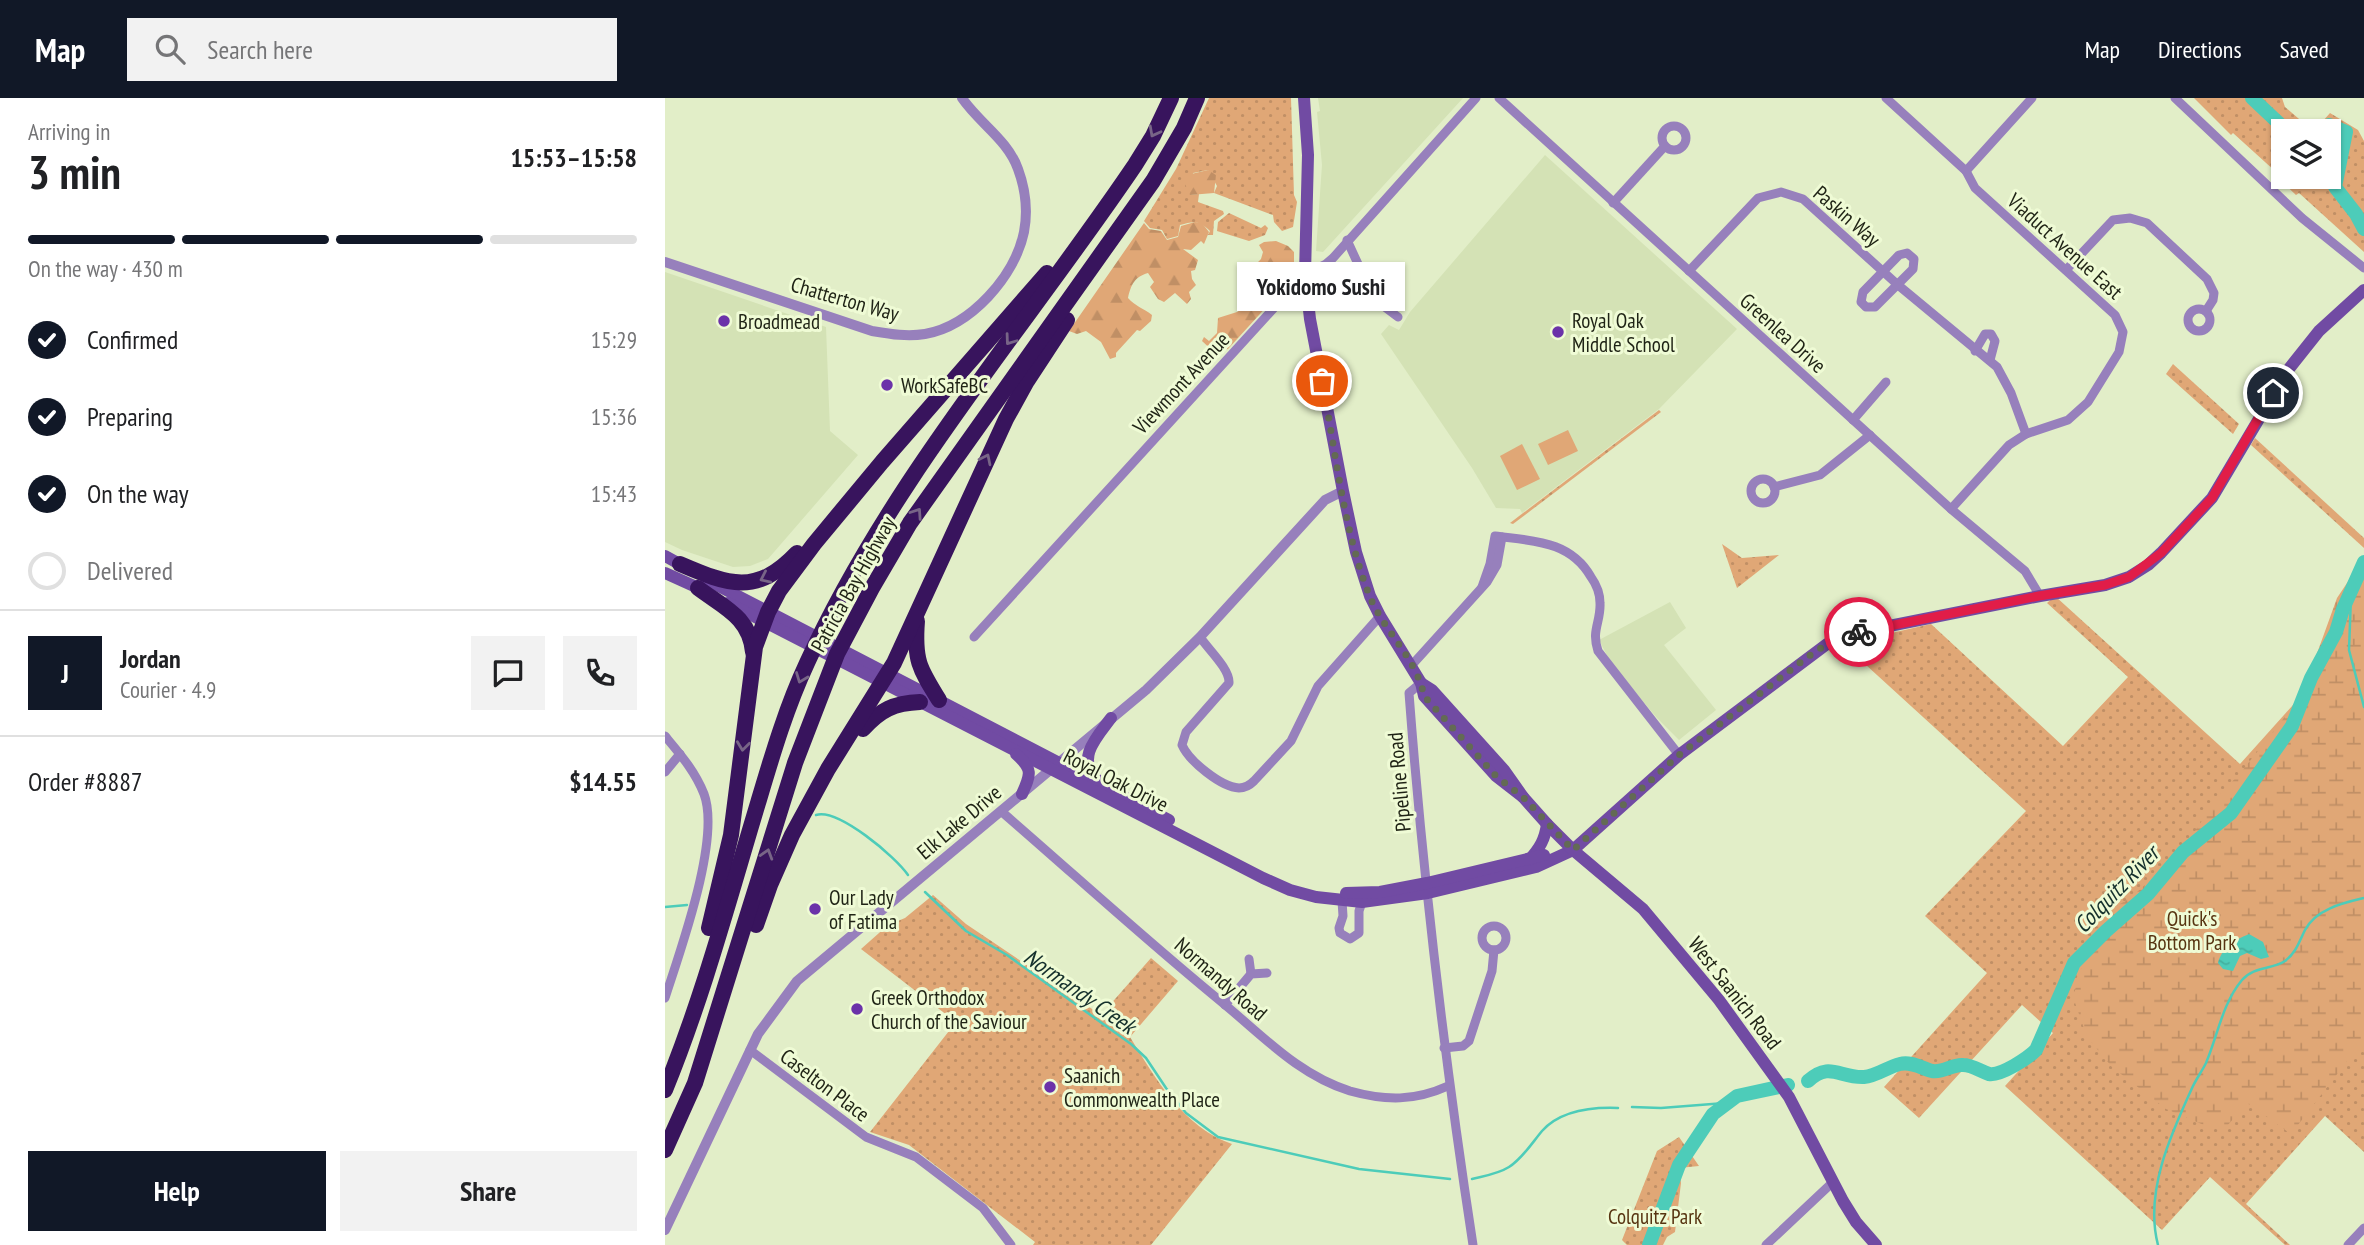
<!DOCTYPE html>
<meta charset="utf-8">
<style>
:root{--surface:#fff;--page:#f2f2f2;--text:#202124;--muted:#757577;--line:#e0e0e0;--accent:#111827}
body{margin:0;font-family:"PT Sans Narrow",sans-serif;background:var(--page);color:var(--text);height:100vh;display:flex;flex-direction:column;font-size:26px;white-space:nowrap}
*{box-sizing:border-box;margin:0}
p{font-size:23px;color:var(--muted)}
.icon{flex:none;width:38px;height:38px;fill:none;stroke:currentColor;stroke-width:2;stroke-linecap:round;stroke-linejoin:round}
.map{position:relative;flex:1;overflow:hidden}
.side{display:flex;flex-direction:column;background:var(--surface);width:665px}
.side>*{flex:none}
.fabs{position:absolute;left:1606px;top:21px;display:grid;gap:14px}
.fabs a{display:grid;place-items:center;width:70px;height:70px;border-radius:0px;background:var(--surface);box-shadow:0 2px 5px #0004;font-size:35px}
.pin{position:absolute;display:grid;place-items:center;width:60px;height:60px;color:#fff;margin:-30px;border:4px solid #fff;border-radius:50%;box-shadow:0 2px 7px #0007}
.courier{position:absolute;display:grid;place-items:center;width:70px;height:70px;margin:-35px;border:5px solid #e11d48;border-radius:50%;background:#fff;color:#222;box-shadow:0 2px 9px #0007}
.bubble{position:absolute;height:49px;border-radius:0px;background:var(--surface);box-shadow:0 2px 5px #0004;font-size:23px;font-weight:700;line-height:49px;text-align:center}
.head em{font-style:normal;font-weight:700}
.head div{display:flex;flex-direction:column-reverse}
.head{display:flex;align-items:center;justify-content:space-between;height:119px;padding:0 28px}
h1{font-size:46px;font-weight:700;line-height:52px}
.bar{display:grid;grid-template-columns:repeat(4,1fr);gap:10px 7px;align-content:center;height:84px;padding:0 28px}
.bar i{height:9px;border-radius:5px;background:var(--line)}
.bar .on{background:var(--accent)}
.bar p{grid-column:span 4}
.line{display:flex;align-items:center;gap:18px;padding:0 28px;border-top:2px solid var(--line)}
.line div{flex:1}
.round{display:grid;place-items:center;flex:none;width:74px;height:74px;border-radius:0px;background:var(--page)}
ol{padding:0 28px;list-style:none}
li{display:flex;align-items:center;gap:21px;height:77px}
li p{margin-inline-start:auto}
li .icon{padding:7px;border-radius:50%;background:var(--accent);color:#fff;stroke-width:4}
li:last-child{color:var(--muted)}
li i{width:38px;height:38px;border:4px solid var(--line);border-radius:50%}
.button{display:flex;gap:14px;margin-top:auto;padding:14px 28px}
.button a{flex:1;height:80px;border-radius:0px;background:var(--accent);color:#fff;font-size:28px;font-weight:700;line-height:80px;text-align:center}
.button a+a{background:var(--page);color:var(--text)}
header{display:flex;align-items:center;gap:42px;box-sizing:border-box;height:98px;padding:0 35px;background:var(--accent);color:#fff}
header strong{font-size:33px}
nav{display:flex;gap:38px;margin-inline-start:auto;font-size:24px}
.search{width:490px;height:63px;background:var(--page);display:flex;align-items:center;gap:18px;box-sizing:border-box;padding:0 24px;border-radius:0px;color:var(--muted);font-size:26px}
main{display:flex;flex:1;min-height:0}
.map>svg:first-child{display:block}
.built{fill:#d4e2b5}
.grass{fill:url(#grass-dots)}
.forest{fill:url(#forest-firs)}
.wetland{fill:url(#wetland-marsh)}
.pitch{fill:#e0a776}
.water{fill:url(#water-ripples)}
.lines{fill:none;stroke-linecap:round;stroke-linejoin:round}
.stream{stroke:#4dccb9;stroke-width:2.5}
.river{stroke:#4dccb9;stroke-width:14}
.minor{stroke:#9780bc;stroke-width:9}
.tertiary{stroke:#9780bc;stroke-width:10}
.secondary{stroke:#714ba3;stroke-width:12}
.motorway{stroke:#38145d;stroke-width:16}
.oneway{stroke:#786587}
.done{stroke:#636a54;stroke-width:7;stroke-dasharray:0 12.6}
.route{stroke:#e11d48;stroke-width:9}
.poi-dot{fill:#6b32a9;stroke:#effbd5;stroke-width:2.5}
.labels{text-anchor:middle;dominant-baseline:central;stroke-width:6;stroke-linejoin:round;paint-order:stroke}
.street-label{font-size:21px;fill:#1f2315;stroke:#effbd5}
.poi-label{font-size:21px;fill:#1f2315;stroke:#effbd5;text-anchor:start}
.park-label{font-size:21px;fill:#573411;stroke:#effbd5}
.water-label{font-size:23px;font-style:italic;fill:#15302c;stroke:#effbd5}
</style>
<header>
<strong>Map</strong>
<div class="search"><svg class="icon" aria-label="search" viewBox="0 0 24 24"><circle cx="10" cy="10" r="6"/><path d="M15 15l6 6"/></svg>Search here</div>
<nav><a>Map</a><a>Directions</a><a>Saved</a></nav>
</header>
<main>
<section class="side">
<div class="head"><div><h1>3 min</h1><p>Arriving in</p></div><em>15:53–15:58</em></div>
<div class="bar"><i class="on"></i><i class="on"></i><i class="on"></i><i></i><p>On the way · 430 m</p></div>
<ol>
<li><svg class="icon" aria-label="check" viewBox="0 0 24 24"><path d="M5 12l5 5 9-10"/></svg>Confirmed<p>15:29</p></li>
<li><svg class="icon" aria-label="check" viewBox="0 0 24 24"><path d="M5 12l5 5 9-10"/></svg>Preparing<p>15:36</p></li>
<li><svg class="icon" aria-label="check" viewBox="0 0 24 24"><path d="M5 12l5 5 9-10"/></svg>On the way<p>15:43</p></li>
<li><i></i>Delivered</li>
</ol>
<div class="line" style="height:126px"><b class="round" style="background:var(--accent);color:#fff">J</b><div><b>Jordan</b><p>Courier · 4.9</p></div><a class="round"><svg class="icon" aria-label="chat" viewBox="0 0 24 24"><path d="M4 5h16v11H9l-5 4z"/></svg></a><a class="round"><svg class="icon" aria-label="phone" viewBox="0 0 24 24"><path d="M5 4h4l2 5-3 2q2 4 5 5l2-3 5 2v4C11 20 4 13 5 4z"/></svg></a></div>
<div class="line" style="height:91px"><div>Order #8887</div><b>$14.55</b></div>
<div class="button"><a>Help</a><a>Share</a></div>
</section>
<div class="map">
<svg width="1699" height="1147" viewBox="0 0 1699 1147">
<defs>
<pattern id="grass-dots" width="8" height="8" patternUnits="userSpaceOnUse" patternTransform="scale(1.75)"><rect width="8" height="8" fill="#e0a776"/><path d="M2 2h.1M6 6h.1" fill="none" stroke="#c08f65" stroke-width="1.8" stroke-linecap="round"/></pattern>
<pattern id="forest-firs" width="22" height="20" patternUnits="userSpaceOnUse" patternTransform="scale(1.75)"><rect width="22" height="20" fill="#e0a776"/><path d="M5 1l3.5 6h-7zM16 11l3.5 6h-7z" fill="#c08f65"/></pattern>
<pattern id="wetland-marsh" width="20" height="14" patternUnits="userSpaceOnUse" patternTransform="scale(1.75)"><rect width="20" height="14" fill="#e0a776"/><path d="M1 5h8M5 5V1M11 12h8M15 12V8" fill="none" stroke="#c08f65"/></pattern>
<pattern id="water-ripples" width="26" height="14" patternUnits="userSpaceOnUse" patternTransform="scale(1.75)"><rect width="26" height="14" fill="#4dccb9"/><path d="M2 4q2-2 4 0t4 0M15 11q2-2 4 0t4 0" fill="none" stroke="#43af9e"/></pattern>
</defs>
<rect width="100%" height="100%" fill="#e2eec8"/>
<g class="built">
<path d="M 653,0 L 798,0 L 658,154 L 651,153 L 657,67 L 652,14 L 655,13 Z"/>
<path d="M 880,57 L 1072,231 L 994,311 L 857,415 L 855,411 L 831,410 L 807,370 L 716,236 L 724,227 L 734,232 L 745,214 Z"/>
<path d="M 0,174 L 161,229 L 165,333 L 193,357 L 103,461 L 85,468 L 68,469 L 17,452 L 0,444 Z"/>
<path d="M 1005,504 L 1021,530 L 999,547 L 1051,612 L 1014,642 L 992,620 L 946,565 L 934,542 Z"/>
</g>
<g class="grass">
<path d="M 544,0 L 626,0 L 629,97 L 632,104 L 628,129 L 617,133 L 609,124 L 608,117 L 549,95 L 552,88 L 543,72 L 528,75 L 525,97 L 534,96 L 533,104 L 558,113 L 559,116 L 549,123 L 548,137 L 543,137 L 545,133 C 534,122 529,123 515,127 L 513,138 L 502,141 L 497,132 L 485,130 L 479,123 L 511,71 Z"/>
<path d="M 1529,0 L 1617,0 L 1620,9 L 1648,33 L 1619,33 L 1619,79 L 1664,79 L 1664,33 L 1649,33 L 1665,15 L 1693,32 L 1699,43 L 1699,154 L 1634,95 L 1631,97 L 1610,77 L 1611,74 L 1568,35 L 1566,37 Z"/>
<path d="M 564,115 L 596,130 L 600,127 L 603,130 L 600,137 L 584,143 L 552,133 L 553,124 Z"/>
<path d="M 1508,266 L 1574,326 L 1568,336 L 1501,276 Z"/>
<path d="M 994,312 L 996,314 L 848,426 L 845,425 Z"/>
<path d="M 1590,340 L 1699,440 L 1699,450 L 1586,347 Z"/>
<path d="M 1057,446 L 1077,460 L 1114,457 L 1072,490 Z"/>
<path d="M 1390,498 L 1575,666 L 1699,528 L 1699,1054 L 1660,1018 L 1581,1106 L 1625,1147 L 1620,1147 L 1545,1079 L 1497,1132 L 1340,988 L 1388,935 L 1357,907 L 1254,1020 L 1219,989 L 1322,875 L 1260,818 L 1361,713 L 1178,546 L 1266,526 L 1398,648 L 1463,579 L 1382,505 Z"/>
<path d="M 268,797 L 301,826 L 436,917 L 486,860 L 513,883 L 465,939 C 490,980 519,1030 567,1046 L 486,1147 L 368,1147 L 370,1144 L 244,1047 L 205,1034 L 291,924 L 196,851 L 223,827 L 240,820 Z"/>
<path d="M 1014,1039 L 1034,1068 L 1014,1070 L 1016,1085 L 1010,1134 L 1002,1139 L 998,1147 L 962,1147 L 957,1142 L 992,1053 Z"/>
</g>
<g class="forest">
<path d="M 543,72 L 551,77 L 549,95 L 525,97 L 519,84 L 522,77 Z"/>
<path d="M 530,124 L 537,125 L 544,134 L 539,146 L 536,143 L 526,152 L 518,151 L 533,162 L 530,172 L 526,173 L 527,181 L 531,187 L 524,194 L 526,201 L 522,206 L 510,195 L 499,204 L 493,201 L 485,189 L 489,184 L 483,175 C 469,179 466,187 463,200 C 470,208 478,210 487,217 L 486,223 L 475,233 L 472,232 L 451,255 L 451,259 L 445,261 L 436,244 L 421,233 L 412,236 L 404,233 L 479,125 L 484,131 L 496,133 L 502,142 L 513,139 L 516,128 Z"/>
<path d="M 611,143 L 623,148 L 629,154 L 629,172 L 628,178 L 624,180 L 625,183 L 563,251 L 550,255 L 537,243 L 539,239 L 544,243 L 552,235 L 553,220 L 572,214 L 585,206 L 582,202 L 584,198 L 590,197 L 591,190 L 587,186 L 590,184 L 591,177 L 587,170 L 596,161 L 598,154 L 594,147 L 599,144 Z"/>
</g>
<path class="wetland" d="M 1688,476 L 1699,481 L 1699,946 L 1696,945 L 1626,1036 L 1582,1005 L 1562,1028 L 1539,1027 L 1501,1011 L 1447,969 L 1422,939 L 1408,899 L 1425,840 L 1442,813 L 1464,801 L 1515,756 L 1551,701 L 1577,673 L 1637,597 L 1672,500 Z"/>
<g class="pitch">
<path d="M 903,332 L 913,353 L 883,367 L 873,346 Z"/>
<path d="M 857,346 L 875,381 L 852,392 L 835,358 Z"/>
</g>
<path class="water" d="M 1584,836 L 1598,844 L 1604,859 L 1596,861 L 1582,855 L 1575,858 L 1568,873 L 1558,871 L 1553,865 C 1557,849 1570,842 1584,836 Z"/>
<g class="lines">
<g class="stream">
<path d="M 1686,498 L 1684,552 L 1699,609"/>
<path d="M 151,717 C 173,710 231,759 243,777"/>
<path d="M 260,794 L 301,833 L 342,857 L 466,946 L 481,960 L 501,990 L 521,1015 L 553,1039 L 694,1071 L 785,1081"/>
<path d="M 0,809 L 22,807"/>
<path d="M 967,1009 L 996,1010 L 1060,1005"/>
<path d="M 807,1081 C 819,1078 833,1076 844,1069 C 857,1061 867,1045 877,1033 C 896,1012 927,1009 953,1010"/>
<path d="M 1493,1147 C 1479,1094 1506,1036 1528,988 C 1532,980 1537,973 1541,965 C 1553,937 1557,906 1577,882 C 1589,868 1606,872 1620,863 C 1631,855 1634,844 1640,832 C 1651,811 1678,805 1699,800"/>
</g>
<g class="river">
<path d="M 1587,0 L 1622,33"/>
<path d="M 1651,33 L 1664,27 L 1681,34 L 1670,89 L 1691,116 L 1699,131"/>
<path d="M 1143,983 C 1165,963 1174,980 1199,979 C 1212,978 1222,969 1235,966 C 1246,963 1256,970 1267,973 C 1279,975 1287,966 1298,967 C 1307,967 1315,973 1324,976 C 1336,978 1363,960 1371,952 L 1409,865 L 1441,833 L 1483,796 L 1518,754 L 1566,715 L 1627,628 L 1646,580 L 1671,534 L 1678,511 L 1699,464"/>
<path d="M 984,1147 L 1014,1067 L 1048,1016 L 1072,998 L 1123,987"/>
</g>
<g class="minor">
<path d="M 834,0 L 1286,411 L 1360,473 L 1375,498"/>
<path d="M 1221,0 L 1301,73 L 1310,90 L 1450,217 L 1458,234 L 1454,254 L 1423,304 L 1403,322 L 1361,336 L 1344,347 L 1286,411"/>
<path d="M 1510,0 L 1637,120 L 1699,170"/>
<circle cx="1009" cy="40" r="12"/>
<path d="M 1301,73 L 1367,0"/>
<path d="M 948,105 L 1000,48"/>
<path d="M 682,142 L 709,201 L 733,219"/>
<path d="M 1242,155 L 1249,161 L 1248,171 L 1210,209 L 1201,209 L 1196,204 L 1198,194 L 1234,157 Z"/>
<path d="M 1401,172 L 1448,122 L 1465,120 L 1482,125 L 1542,181 L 1549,195 L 1548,202 L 1541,213"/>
<path d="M 1024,173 L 1093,100 L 1116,94 L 1138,101 L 1233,187 L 1332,269 L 1346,295 L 1361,336"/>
<circle cx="1534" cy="222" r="11"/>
<path d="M 1310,253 L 1320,236 L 1326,236 L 1330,243 L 1325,262"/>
<path d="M 1188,322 L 1221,284"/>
<circle cx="1098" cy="393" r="12"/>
<path d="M 1109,389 L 1155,377 L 1205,337"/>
<path d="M 817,489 L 825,466 L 830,438 C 867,443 905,442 926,479 C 931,486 935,496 935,505 C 936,524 926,532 933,553 L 1014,657"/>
<path d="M 309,539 L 640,176 L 661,166 L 668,160 L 811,0"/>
<path d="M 535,539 C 543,551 565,571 564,585 L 521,634 L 517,647 C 524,663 556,689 574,690 C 580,690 585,687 589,683 L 626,643 L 653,588 L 715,518"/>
<path d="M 746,568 L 822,484 L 832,467 L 837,439"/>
<path d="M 756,585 L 744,595 C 758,780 780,964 808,1147"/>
<path d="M 0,638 C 15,656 30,673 39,696 C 56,741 15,853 0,900"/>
<path d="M 0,674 L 15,656"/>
<path d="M 337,714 C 411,778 483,844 559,906 C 599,939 634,977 685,993 C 721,1003 750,1003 783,988"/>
<path d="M 677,803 L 678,818 L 674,830 L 675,835 L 685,841 L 694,835 L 694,813 L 697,804"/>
<circle cx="829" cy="840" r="12"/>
<path d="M 584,861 L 586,876"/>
<path d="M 560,907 L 586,876 L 602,875"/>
<path d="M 779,950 L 798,948 L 804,943 L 827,873 L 829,852"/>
<path d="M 85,952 L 201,1039 L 251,1059 L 318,1110 L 346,1147"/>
<path d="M 1101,1147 L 1168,1084"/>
<path d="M 1683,1147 L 1699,1130"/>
</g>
<g class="tertiary">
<path d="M 0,164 L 207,233 C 225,236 242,239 260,236 C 306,228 350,178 359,134 C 363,113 360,90 353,71 C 343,42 314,25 297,0"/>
<path d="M 616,202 L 629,201 L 643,210"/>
<path d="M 0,1132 L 93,936 L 132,883 L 481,592 L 535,539 L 660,402 L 678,393"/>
</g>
<g class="secondary">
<path d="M 639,0 L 643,57 L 640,176 L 645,221 L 678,393 L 691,454 L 705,498 L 715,518 L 756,585 L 759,598 L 831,678 L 858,699"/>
<path d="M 0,458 L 20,469"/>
<path d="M 0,475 L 40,493"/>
<path d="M 42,482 L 504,722"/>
<path d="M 63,505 L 598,780 L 625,792 L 651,799 L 697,804 L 763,795 L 871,769 L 908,752 L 1014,657 L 1162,546 L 1194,534 L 1375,498 L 1440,487 L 1464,479 L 1483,467 L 1496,455 L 1547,400 L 1623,272 L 1654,233 L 1699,192"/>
<path d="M 756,585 L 767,592 L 839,672 L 858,699 L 882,726 L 908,752 L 978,811 L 1054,902 L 1124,999 L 1178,1103 L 1191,1124 L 1211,1147"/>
<path d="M 351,656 C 368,671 366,676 357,696"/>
<path d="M 432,682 C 411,660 431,640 446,620"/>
<path d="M 864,762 C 875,750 880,741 882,726"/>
<path d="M 681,795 L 715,794 L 762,785 L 879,757"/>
</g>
<g class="motorway">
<path d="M 15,466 C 64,487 91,498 132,455"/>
<path d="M 33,490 C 58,509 85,519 88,554"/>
<path d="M 252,523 C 249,562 254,570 274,602"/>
<path d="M 198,631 C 215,612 229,605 255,604"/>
<path d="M 91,827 L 105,787 L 127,737 L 163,671 L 229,565 L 341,321 L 362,283 L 402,222"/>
<path d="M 44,830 L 66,737 L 90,549 L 103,514 L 114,493 L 149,446 L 217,364 L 382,175"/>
<path d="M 0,992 C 38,899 64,801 93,705 C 107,658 121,610 142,565 C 225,383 359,231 470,67 L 488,38 L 506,0"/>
<path d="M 0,1052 L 30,985 L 130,665 L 172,556 L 207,490 L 245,425 L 488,83 L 519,30 L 532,0"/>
</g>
</g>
<defs><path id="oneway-chevron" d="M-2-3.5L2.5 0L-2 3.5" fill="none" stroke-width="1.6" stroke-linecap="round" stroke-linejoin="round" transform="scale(1.75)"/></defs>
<g class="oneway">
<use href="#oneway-chevron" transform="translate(489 34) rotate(118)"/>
<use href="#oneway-chevron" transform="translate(345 242) rotate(126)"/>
<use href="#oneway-chevron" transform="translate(321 361) rotate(-64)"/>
<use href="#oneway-chevron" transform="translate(252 415) rotate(-56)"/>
<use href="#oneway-chevron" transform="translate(100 480) rotate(155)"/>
<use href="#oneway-chevron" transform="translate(136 580) rotate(111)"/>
<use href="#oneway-chevron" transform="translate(78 648) rotate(97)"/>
<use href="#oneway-chevron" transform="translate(102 756) rotate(-73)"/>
</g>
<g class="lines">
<path class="done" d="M 657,283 C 671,354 678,431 705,499 C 719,533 752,561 759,598 L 831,678 L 858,699 L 908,752 L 1014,657 L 1144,558 L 1162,546 L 1194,534"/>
<path class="route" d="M 1194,534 L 1374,498 L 1440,487 L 1464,479 L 1496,455 L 1547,400 L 1608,295"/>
</g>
<g class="poi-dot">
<circle cx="59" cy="223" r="7"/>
<circle cx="893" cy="234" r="7"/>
<circle cx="222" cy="287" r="7"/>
<circle cx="150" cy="811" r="7"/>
<circle cx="192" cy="911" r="7"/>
<circle cx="385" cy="989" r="7"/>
</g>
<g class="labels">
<g class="street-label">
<text transform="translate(1182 118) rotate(41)">Paskin Way</text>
<text transform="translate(1400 148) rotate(42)">Viaduct Avenue East</text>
<text transform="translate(180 201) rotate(16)">Chatterton Way</text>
<text transform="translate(1118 235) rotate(42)">Greenlea Drive</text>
<text transform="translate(516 285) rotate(-47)">Viewmont Avenue</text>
<text transform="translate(188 486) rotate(-61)">Patricia Bay Highway</text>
<text transform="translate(451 682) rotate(27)">Royal Oak Drive</text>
<text transform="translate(734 684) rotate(-95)">Pipeline Road</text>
<text transform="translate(294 724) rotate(-40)">Elk Lake Drive</text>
<text transform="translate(556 881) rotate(41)">Normandy Road</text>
<text transform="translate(1070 895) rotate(52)">West Saanich Road</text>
<text transform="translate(160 987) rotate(37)">Caselton Place</text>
</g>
<g class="poi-label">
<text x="907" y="222">Royal Oak<tspan x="907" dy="24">Middle School</tspan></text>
<text x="73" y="223">Broadmead</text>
<text x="236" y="287">WorkSafeBC</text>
<text x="164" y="799">Our Lady<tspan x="164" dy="24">of Fatima</tspan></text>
<text x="206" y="899">Greek Orthodox<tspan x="206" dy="24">Church of the Saviour</tspan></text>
<text x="399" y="977">Saanich<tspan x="399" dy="24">Commonwealth Place</tspan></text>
</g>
<g class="park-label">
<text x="1527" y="820">Quick's<tspan x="1527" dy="24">Bottom Park</tspan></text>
<text x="990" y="1118">Colquitz Park</text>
</g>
<g class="water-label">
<text transform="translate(1451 791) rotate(-46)">Colquitz River</text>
<text transform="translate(415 893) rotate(35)">Normandy Creek</text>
</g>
</g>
</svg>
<div class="fabs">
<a><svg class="icon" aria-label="layers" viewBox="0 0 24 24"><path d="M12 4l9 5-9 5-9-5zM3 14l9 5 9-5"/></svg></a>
</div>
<div class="pin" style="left:657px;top:283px;background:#ea580c"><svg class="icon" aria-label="bag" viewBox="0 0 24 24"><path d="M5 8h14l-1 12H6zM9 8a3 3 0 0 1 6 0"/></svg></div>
<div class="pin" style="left:1608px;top:295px;background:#1f2937"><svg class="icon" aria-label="home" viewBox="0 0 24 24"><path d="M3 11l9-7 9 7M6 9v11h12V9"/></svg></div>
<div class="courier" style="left:1194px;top:534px"><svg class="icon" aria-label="bike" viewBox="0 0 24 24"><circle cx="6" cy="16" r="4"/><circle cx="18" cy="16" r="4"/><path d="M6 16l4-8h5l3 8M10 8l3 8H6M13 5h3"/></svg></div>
<div class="bubble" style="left:572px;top:164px;width:168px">Yokidomo Sushi</div>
</div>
</main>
